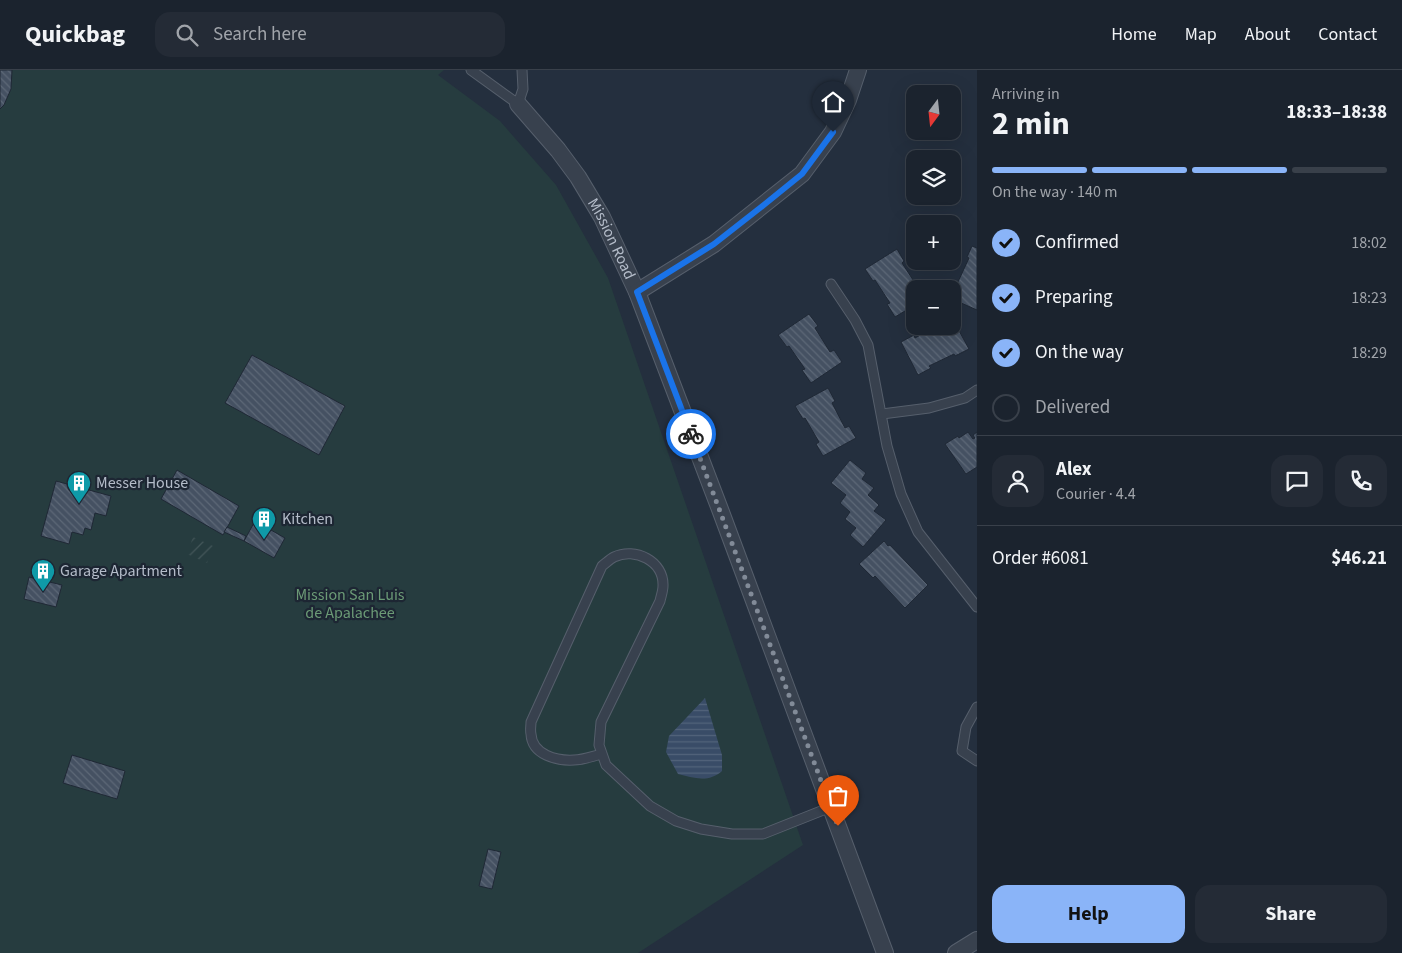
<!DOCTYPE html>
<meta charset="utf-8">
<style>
:root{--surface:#1b232e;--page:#242b36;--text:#f1f3f6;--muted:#a0a4aa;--line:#39404a;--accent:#8ab4f8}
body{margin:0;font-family:"Source Sans 3",sans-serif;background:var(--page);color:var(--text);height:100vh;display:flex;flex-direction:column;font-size:19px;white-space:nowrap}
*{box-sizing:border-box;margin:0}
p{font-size:16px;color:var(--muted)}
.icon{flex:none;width:28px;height:28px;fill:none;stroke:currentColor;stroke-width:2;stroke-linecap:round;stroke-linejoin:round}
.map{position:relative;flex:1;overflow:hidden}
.drawer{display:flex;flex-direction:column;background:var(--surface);width:425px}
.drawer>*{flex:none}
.needle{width:32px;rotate:195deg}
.buttons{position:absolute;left:906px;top:15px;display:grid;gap:10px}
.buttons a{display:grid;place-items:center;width:55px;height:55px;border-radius:10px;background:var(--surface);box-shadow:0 5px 20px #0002,0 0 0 1px var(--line);font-size:25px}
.pin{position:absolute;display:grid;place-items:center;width:42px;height:42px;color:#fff;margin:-51px -21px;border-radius:50% 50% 50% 0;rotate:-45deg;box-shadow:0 0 5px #0007}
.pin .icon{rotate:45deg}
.courier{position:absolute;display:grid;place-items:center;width:50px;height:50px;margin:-25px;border:4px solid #1a73e8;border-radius:50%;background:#fff;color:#222;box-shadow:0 1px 6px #0007}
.headline em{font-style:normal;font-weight:700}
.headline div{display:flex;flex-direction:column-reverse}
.headline{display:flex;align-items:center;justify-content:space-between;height:85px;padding:0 15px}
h1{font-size:32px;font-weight:700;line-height:38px}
.bar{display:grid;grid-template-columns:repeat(4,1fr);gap:8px 5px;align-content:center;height:60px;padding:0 15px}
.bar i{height:6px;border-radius:4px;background:var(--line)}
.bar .on{background:var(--accent)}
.bar p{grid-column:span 4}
.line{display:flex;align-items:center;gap:12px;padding:0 15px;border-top:1px solid var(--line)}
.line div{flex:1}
.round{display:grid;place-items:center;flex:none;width:52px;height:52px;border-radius:15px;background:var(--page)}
ol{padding:0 15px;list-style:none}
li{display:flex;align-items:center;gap:15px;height:55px}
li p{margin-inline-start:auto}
li .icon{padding:5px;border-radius:50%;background:var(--accent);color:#111;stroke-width:4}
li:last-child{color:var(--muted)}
li i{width:28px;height:28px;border:2px solid var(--line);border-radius:50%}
.button{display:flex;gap:10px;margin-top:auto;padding:10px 15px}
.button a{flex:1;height:58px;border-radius:15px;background:var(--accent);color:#111;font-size:20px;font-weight:700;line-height:58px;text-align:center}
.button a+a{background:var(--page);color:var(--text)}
header{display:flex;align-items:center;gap:30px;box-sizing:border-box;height:70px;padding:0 25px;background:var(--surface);border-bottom:1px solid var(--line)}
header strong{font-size:24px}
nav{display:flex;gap:28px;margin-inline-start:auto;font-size:18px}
.search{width:350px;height:45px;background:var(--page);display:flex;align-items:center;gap:12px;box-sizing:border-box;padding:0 18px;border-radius:15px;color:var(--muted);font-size:19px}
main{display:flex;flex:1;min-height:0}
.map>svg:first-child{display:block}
.park{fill:#263c3f}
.garden{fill:url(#garden-furrows)}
.water{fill:url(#water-rules)}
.building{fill:url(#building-back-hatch);stroke:#1f2835}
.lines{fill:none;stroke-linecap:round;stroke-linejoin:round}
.lane-casing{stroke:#565f6c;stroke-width:11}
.street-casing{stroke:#565f6c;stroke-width:18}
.lane{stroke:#38414e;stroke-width:9}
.street{stroke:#38414e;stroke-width:16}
.done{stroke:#828b98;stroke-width:5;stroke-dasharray:0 9}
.route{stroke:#1a73e8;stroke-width:6}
.labels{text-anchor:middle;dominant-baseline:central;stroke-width:4.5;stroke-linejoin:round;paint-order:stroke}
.street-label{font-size:16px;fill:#b4bcc9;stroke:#1d2633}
.poi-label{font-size:16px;fill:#b4bcc9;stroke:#1d2633;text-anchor:start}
.park-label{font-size:16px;fill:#6b9a76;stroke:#1d2633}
</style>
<header>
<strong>Quickbag</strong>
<div class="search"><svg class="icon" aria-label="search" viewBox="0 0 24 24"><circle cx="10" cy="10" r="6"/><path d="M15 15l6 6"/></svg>Search here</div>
<nav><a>Home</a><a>Map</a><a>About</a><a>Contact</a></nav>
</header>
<main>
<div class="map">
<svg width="977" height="883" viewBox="0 0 977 883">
<defs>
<pattern id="garden-furrows" width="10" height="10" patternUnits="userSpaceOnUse" patternTransform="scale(1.25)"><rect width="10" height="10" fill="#263c3f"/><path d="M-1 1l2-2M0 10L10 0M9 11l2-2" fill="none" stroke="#435659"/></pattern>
<pattern id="water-rules" width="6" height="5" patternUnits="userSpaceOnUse" patternTransform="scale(1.25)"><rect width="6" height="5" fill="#394c67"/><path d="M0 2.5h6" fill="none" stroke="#53647b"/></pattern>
<pattern id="building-back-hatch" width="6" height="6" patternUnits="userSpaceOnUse" patternTransform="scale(1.25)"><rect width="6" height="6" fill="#455162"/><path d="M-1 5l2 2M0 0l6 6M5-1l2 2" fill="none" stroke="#5d6877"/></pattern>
</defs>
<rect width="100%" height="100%" fill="#242f3e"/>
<path class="park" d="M 0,0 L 444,0 L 438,5 L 500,51 L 556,115 L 608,208 L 803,775 L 638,883 L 0,883 Z"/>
<path class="garden" d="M 193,467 L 213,476 L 207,493 L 187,484 Z"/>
<path class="water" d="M 705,628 L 722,685 L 722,701 C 709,713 693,708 678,704 L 666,682 L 669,666 Z"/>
<g class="building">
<path d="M 0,0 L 12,0 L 11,19 L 4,35 L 0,39 Z"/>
<path d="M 972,176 L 977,178 L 977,240 L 952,229 L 952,219 L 955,213 L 957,214 L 969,188 L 967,187 Z"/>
<path d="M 897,179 L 904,191 L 902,193 L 917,216 L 919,214 L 922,219 L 915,219 L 915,235 L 895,247 L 887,234 L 890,233 L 875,210 L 873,211 L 865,199 Z"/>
<path d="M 809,244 L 818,256 L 815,258 L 830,282 L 834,280 L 842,292 L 811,313 L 802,300 L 805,299 L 789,276 L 787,277 L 778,265 Z"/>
<path d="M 952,248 L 969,279 L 955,286 L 954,284 L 929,296 L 931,298 L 918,305 L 901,272 L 914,265 L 915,268 L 937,256 L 952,256 Z"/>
<path d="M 252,285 L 345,336 L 319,385 L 225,333 Z"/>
<path d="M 828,318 L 835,331 L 832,333 L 845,358 L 849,356 L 856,368 L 823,386 L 816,374 L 819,372 L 805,348 L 803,349 L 795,336 Z"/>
<path d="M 968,362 L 973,369 L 975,368 L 973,365 L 977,362 L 977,397 L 966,404 L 945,374 L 958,366 L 959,368 Z"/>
<path d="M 850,390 L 866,403 L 862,409 L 874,418 L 868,425 L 879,435 L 874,441 L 886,450 L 863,477 L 850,465 L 856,458 L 845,449 L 850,442 L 840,433 L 846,425 L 831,413 Z"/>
<path d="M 177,400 L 239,436 L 223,465 L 161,429 Z"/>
<path d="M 56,411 L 111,426 L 106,446 L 95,443 L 91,460 L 85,458 L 83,465 L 72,462 L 69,474 L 41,466 Z"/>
<path d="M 255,451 L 285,468 L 274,488 L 244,471 Z"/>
<path d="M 227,457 L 246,466 L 244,471 L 224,462 Z"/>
<path d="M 884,471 L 888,476 L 890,475 L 928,515 L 905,538 L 875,506 L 873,508 L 859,494 Z"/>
<path d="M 29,507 L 62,515 L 56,537 L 24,529 Z"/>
<path d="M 72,685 L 125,701 L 117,729 L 63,713 Z"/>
<path d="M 488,779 L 501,782 L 492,819 L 479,816 Z"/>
</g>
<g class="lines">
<g class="lane-casing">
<g id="lane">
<path d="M 471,0 L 518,34 L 523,19 L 522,0"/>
<path d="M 831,214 L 855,250 L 868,275 L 887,376 L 901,424 L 918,462 L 977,537"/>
<path d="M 882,344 L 929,338 L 965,328 L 977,320"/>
<path d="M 977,637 L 966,657 L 962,681 L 977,691"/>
<path d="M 602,684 C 593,686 583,690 574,690 C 557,691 532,685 531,664 C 530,660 531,656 531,652 L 602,496 C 606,493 610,489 614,487 C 635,477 664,491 663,516 C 663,521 661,526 660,531 L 601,652 L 599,675 L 606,695 L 650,736 L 676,751 L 701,759 L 732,764 L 763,764 L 831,737"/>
</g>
</g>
<g class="street-casing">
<g id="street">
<path id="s1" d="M 518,34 L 558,80 L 578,107 L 602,147 L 637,222 L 721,442 L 885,883"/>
<path d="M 637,222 L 714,174 L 802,104 L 833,62 L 848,30 L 858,0"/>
<path d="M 956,883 L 977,870"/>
</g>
</g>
<use href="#lane" class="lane"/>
<use href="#street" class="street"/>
</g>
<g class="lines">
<path class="done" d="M 691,364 L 838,756"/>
<path class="route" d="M 691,364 L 637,222 L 714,174 L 765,134 L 802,104 L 833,62"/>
</g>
<defs>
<g id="building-pin" transform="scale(1.25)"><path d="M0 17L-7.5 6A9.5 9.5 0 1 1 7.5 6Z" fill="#0f9aa8" stroke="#1d2633"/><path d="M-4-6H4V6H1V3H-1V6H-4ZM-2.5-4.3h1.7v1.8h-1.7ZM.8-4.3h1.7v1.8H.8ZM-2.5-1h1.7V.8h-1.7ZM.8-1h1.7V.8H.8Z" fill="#fff"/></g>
</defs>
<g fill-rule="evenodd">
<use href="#building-pin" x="79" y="413"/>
<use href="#building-pin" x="264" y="449"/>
<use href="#building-pin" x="43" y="501"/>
</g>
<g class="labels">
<g class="street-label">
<text stroke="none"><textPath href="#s1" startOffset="165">Mission Road</textPath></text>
</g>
<g class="poi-label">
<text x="96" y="413">Messer House</text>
<text x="282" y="449">Kitchen</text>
<text x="60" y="501">Garage Apartment</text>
</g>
<g class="park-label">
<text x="350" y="525">Mission San Luis<tspan x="350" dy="18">de Apalachee</tspan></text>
</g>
</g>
</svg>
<div class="buttons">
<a><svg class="needle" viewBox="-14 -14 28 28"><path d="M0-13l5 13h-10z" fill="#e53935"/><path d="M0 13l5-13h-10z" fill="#a0a4aa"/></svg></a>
<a><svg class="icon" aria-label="layers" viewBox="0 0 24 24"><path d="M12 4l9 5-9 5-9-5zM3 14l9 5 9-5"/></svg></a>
<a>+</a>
<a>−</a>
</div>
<div class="pin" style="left:838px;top:756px;background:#ea580c"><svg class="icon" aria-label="bag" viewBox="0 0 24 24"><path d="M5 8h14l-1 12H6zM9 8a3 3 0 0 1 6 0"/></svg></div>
<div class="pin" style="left:833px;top:62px;background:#1f2937"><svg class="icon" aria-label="home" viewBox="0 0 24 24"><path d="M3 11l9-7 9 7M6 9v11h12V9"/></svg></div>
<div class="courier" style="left:691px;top:364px"><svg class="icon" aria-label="bike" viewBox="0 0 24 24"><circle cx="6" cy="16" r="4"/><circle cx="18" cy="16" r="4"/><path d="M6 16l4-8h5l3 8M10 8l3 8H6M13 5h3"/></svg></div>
</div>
<section class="drawer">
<div class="headline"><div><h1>2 min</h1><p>Arriving in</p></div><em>18:33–18:38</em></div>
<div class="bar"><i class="on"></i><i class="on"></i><i class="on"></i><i></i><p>On the way · 140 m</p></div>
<ol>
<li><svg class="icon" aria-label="check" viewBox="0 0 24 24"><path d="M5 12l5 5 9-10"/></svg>Confirmed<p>18:02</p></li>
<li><svg class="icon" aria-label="check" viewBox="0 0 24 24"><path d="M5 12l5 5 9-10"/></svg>Preparing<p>18:23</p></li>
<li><svg class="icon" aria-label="check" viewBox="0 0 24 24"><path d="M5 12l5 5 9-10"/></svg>On the way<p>18:29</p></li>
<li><i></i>Delivered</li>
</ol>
<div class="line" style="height:90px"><a class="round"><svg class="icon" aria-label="person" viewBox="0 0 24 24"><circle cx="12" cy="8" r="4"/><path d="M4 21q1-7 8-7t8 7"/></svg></a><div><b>Alex</b><p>Courier · 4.4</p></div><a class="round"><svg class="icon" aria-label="chat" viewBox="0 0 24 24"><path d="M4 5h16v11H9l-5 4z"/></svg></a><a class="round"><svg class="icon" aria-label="phone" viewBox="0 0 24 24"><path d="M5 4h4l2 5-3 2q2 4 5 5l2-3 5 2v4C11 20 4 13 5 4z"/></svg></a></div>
<div class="line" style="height:65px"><div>Order #6081</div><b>$46.21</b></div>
<div class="button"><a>Help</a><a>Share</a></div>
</section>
</main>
